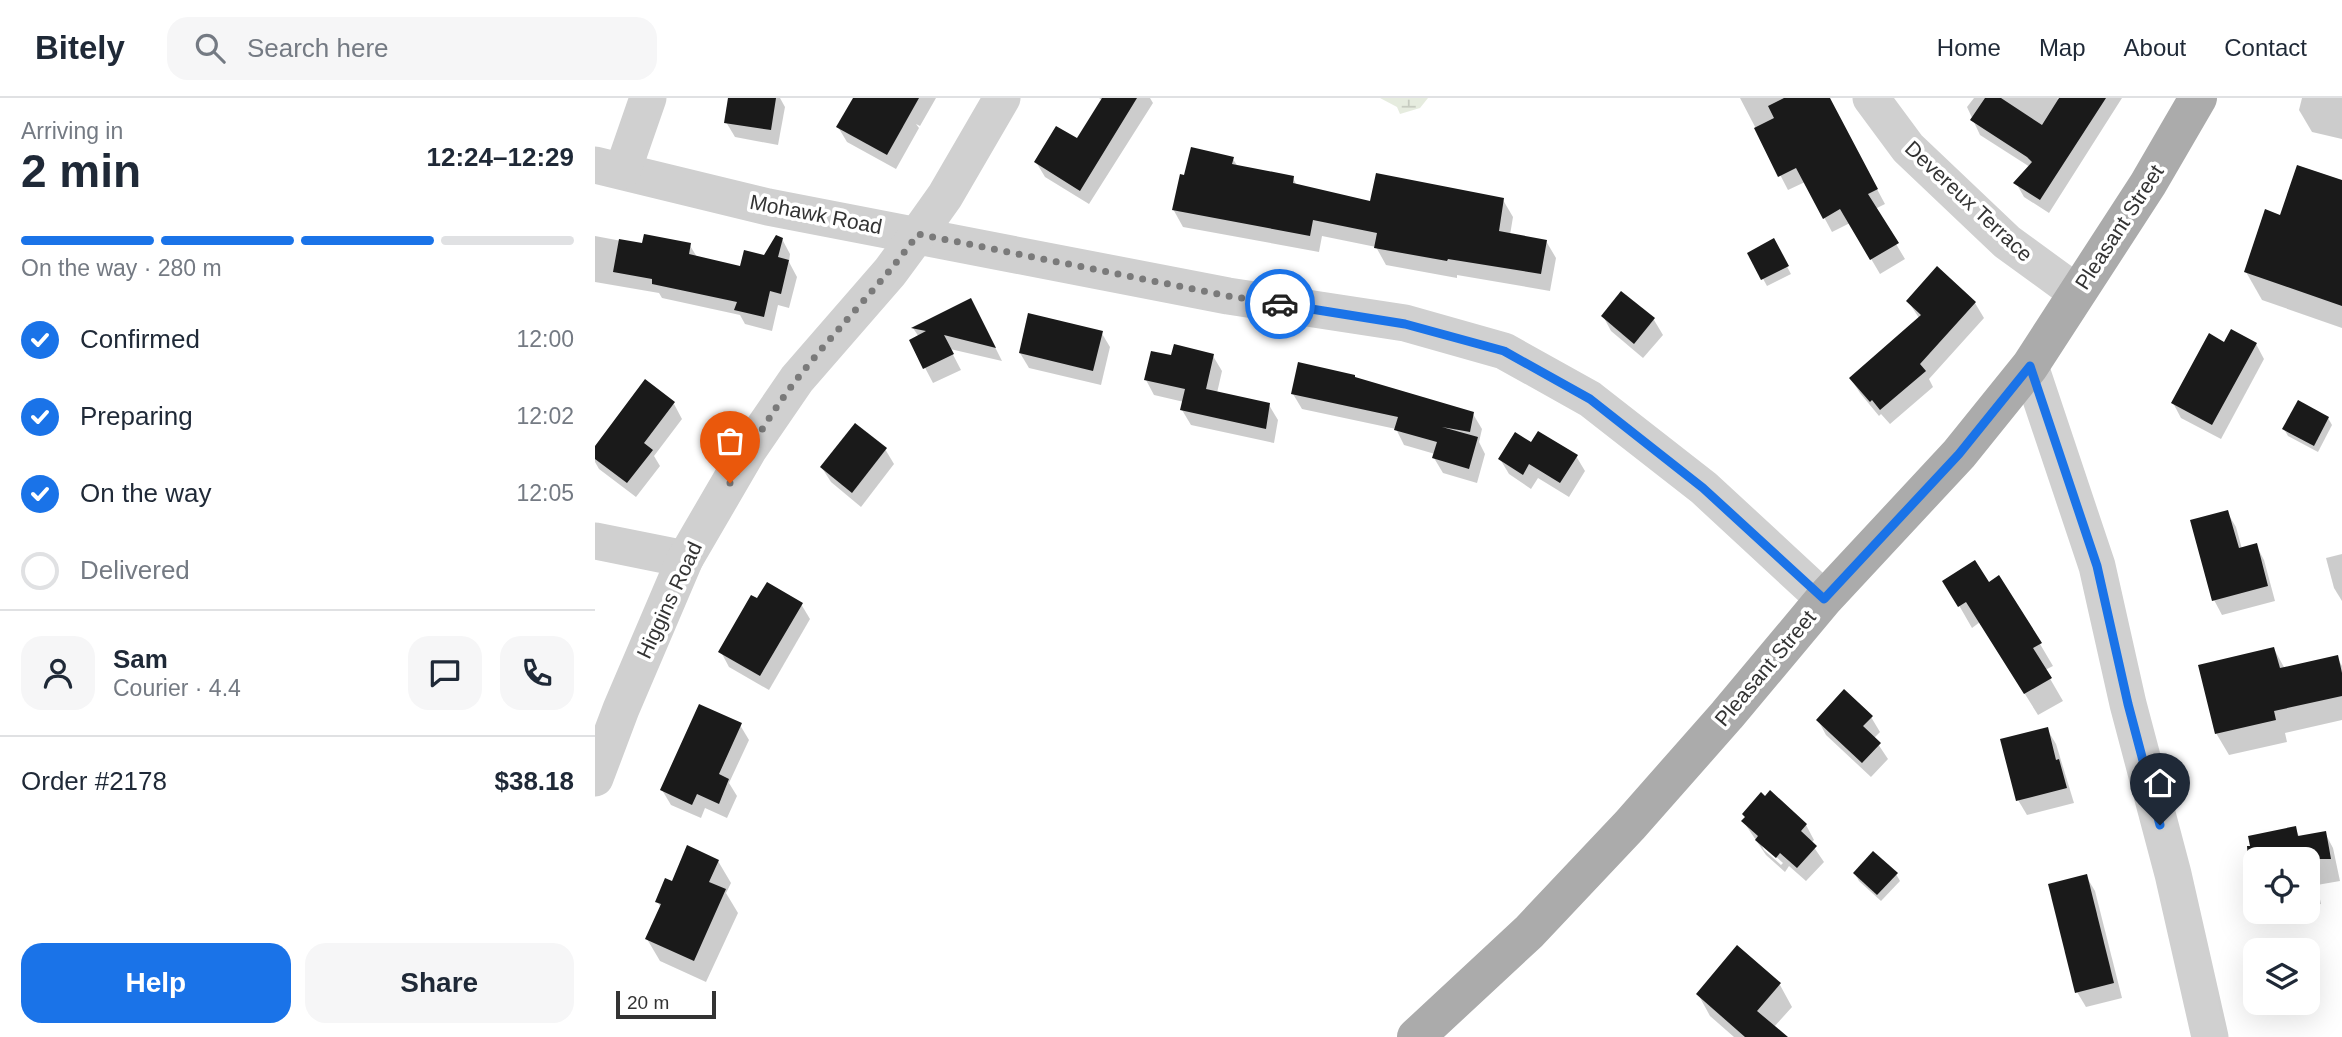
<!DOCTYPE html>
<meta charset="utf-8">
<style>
:root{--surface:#fff;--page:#f6f6f7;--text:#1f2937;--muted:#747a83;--line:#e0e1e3;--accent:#1a73e8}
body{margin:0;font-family:Helvetica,sans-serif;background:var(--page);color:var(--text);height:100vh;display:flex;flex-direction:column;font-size:26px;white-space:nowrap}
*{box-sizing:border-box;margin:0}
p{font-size:23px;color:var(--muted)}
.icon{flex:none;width:38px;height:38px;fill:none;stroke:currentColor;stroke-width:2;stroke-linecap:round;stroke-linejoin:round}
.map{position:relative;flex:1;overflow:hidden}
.drawer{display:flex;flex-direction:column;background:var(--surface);width:595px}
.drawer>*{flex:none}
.tools{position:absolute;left:1648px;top:749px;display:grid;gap:14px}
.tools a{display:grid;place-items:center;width:77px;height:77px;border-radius:14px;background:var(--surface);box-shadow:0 7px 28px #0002;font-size:35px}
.scale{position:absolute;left:21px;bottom:18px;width:100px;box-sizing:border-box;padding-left:7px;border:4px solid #333;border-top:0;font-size:19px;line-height:24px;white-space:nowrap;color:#333;-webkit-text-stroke:5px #fff;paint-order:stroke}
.pin{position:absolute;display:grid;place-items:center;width:60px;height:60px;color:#fff;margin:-72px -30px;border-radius:50% 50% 50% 0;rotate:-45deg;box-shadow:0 0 7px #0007}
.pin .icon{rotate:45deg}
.courier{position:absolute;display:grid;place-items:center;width:70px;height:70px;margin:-35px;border:5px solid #1a73e8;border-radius:50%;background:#fff;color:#222;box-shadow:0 2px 9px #0007}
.head em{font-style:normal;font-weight:700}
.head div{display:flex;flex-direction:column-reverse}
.head{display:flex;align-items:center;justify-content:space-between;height:119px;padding:0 21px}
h1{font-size:46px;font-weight:700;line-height:52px}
.bar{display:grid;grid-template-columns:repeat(4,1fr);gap:10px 7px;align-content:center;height:84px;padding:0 21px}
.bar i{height:9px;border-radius:5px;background:var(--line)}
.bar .selected{background:var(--accent)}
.bar p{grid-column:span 4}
.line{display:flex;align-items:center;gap:18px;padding:0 21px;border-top:2px solid var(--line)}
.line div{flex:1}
.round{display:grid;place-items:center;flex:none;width:74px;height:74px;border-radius:21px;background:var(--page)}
ol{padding:0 21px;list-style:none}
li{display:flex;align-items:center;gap:21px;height:77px}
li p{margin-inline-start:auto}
li .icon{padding:7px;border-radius:50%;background:var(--accent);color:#fff;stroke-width:4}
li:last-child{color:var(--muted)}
li i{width:38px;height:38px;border:4px solid var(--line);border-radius:50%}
.button{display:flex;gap:14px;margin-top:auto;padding:14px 21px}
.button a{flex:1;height:80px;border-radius:21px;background:var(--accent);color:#fff;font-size:28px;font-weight:700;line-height:80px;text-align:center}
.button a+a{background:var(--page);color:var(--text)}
header{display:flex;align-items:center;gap:42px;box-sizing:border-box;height:98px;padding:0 35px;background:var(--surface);border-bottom:2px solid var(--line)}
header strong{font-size:33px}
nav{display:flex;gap:38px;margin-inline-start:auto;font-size:24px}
.search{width:490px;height:63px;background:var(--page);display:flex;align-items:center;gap:18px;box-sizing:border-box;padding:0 24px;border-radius:21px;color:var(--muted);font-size:26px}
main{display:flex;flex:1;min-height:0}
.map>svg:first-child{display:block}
.wetland{fill:url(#wetland-marsh)}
.shadow{fill:#0003;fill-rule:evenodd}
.building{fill:#1a1a1a}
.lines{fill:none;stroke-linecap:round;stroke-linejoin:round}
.street{stroke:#d0d0d0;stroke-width:37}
.primary{stroke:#ababab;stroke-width:38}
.done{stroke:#7a7a7a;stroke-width:7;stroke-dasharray:0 12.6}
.route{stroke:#1a73e8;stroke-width:9}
.labels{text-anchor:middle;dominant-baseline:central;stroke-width:7;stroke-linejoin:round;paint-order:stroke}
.street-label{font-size:21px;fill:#333;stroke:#fff}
</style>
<header>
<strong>Bitely</strong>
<div class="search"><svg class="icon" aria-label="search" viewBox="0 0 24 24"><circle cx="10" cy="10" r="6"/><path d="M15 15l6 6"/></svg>Search here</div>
<nav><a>Home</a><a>Map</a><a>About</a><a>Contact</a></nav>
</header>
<main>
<section class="drawer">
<div class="head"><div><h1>2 min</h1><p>Arriving in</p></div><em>12:24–12:29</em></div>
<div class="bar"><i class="selected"></i><i class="selected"></i><i class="selected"></i><i></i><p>On the way · 280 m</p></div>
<ol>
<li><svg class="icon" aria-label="check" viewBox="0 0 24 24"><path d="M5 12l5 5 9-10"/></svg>Confirmed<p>12:00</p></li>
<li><svg class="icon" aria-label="check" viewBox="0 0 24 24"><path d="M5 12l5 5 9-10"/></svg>Preparing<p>12:02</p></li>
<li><svg class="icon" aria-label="check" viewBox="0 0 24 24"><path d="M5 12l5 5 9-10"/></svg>On the way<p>12:05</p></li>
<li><i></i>Delivered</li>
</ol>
<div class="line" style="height:126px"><a class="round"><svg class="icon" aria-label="person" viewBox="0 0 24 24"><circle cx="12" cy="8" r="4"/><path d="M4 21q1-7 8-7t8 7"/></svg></a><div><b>Sam</b><p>Courier · 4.4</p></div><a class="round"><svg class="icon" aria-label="chat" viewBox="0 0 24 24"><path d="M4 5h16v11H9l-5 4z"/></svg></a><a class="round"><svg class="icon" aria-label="phone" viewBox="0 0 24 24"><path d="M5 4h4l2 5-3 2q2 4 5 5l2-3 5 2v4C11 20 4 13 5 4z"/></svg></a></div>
<div class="line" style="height:91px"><div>Order #2178</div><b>$38.18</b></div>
<div class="button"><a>Help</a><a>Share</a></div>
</section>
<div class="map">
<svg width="1747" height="939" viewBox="0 0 1747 939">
<defs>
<pattern id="wetland-marsh" width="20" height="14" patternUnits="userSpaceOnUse" patternTransform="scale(1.75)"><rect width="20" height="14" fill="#e6ecdf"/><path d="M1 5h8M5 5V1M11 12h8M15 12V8" fill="none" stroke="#c6cbc0"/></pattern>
</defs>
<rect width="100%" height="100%" fill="#fff"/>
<path class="wetland" d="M 785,0 L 833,0 L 825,10 L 805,16 L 802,9 Z"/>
<g class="shadow">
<path d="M 135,0 L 185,0 L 190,9 L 183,47 L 140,39 L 131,24 Z"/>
<path d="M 293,0 L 341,0 L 325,28 L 321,26 L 324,30 L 301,71 L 252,44 L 243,29 Z"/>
<path d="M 504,0 L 555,0 L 558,5 L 494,106 L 450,79 L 441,64 L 482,43 L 507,2 Z"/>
<path d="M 1145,0 L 1233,0 L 1290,106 L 1280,111 L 1310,161 L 1285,176 L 1255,125 L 1237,134 L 1210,84 L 1193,92 Z"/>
<path d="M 1379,0 L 1462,0 L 1465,2 L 1466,0 L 1527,0 L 1454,115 L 1429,99 L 1421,85 L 1435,69 L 1385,37 L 1372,9 Z"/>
<path d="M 1707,0 L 1747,0 L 1747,41 L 1717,34 L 1704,12 Z"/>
<path d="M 638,61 L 643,69 L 698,80 L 702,88 L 777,105 L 908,102 L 918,119 L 915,137 L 951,143 L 961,160 L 955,193 L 862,177 L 862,180 L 791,167 L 781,149 L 727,138 L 724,154 L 588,129 L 578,111 Z"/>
<path d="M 1747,84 L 1747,230 L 1667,202 L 1651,174 L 1686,119 Z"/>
<path d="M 0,138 L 48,147 L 94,146 L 102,159 L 146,170 L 170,159 L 187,141 L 195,156 L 194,164 L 202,179 L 194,210 L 183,207 L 177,233 L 150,226 L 145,217 L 67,200 L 64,195 L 0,184 Z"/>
<path d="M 1178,143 L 1196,176 L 1172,188 L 1154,155 Z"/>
<path d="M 1027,195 L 1059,222 L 1068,237 L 1048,260 L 1016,233 L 1008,218 Z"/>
<path d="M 1313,203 L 1380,205 L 1389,220 L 1334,281 L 1338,289 L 1295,326 L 1286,316 L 1284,318 L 1265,295 L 1256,281 L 1324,220 Z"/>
<path d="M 384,217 L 407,263 L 355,251 L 366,272 L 338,285 L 316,243 L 324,239 L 318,230 Z"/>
<path d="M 506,234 L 515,249 L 506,287 L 434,270 L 425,255 Z"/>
<path d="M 1630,246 L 1661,246 L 1669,261 L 1626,341 L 1586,320 L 1578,305 Z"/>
<path d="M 618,258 L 627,273 L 622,295 L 674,307 L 683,322 L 679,345 L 596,327 L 587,312 L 589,304 L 559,297 L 551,282 L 578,259 Z"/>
<path d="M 698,296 L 878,316 L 887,331 L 884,344 L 890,356 L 882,385 L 848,375 L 839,360 L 840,356 L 809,347 L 801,331 L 707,311 Z"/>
<path d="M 79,306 L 87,321 L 59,358 L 65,368 L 41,399 L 4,371 L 0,364 L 0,350 Z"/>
<path d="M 1733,320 L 1737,327 L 1723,354 L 1693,338 L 1689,331 Z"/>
<path d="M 937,346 L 981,358 L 990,373 L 974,399 L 943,380 L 936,391 L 914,376 L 905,361 Z"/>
<path d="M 290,351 L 299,366 L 266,409 L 236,384 L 227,370 Z"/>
<path d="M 1632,414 L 1641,429 L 1647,451 L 1661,447 L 1669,462 L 1680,503 L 1627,517 L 1619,502 Z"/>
<path d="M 1747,456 L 1747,503 L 1739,490 L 1731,460 Z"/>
<path d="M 1350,483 L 1393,487 L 1445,546 L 1458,568 L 1450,572 L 1468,603 L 1443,617 L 1385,524 L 1377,530 Z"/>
<path d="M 163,503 L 206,506 L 215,521 L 174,592 L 134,569 L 126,554 Z"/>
<path d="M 1679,551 L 1690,571 L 1742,559 L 1747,568 L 1747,622 L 1690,635 L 1692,644 L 1634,657 L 1621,635 Z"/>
<path d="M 1276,619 L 1285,634 L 1279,640 L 1293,661 L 1276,679 L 1231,637 L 1223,622 Z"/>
<path d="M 145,627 L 154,642 L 134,685 L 142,698 L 132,720 L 110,710 L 106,720 L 76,707 L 67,692 Z"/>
<path d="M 1452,631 L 1461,646 L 1479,705 L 1432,717 L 1423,702 Z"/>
<path d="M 1148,723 L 1211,727 L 1219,742 L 1216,745 L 1229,764 L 1211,783 L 1194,768 L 1190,774 L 1171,757 ZM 1165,744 L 1188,765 L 1186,767 L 1169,752 Z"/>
<path d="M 1700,730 L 1705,740 L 1730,735 L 1738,750 L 1745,783 L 1722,787 L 1726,806 L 1713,808 L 1713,761 L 1661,761 L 1661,767 L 1655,739 Z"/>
<path d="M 123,763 L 136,785 L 131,795 L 143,815 L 111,884 L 65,863 L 52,841 L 66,810 L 62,803 L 77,785 Z"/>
<path d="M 1260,776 L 1301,776 L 1305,783 L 1286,803 L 1264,783 Z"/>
<path d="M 1491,778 L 1500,793 L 1527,900 L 1491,909 L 1482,894 Z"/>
<path d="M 1185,887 L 1197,909 L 1179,929 L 1190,939 L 1139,939 L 1115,918 L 1103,896 Z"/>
</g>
<g class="building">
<path d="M 133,0 L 181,0 L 176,32 L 129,25 Z"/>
<path d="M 258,0 L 324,0 L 292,57 L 241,29 Z"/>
<path d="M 507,0 L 542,0 L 485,93 L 439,64 L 461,28 L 482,40 Z"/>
<path d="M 1189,0 L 1235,0 L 1283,91 L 1273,96 L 1304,145 L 1275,162 L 1245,111 L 1228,121 L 1201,70 L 1183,79 L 1159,30 L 1179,20 L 1173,8 Z"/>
<path d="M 1390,0 L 1406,0 L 1447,27 L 1464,0 L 1511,0 L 1445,102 L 1418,85 L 1437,64 L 1432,59 L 1375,22 Z"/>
<path d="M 596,49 L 639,59 L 637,66 L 699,78 L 698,85 L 775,103 L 781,75 L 909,100 L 904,133 L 952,142 L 946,176 L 853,161 L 852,163 L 779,150 L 782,135 L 718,122 L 715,138 L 577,112 L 585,76 L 589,77 Z"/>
<path d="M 1702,67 L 1747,82 L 1747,208 L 1649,174 L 1670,111 L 1685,117 Z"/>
<path d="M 49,136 L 96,145 L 94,156 L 145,168 L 149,152 L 169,157 L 181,137 L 188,140 L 183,159 L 194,162 L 186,196 L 175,193 L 169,219 L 139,212 L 142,204 L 57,186 L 57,181 L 18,174 L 24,141 L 47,145 Z"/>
<path d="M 1179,140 L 1194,168 L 1166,182 L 1152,155 Z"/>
<path d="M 1342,168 L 1381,204 L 1325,266 L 1331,273 L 1285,312 L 1277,302 L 1275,304 L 1254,280 L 1326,217 L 1311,203 Z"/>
<path d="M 1026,193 L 1060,220 L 1039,246 L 1006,218 Z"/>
<path d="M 376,200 L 401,250 L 349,237 L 359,256 L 328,271 L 314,242 L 331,233 L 316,230 Z"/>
<path d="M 433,215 L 508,233 L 498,273 L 424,255 Z"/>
<path d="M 1636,231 L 1662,245 L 1617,327 L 1576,305 L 1614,235 L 1629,244 Z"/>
<path d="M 579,246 L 619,256 L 611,291 L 675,305 L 671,331 L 585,312 L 590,291 L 549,282 L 556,253 L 576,257 Z"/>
<path d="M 703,264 L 760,277 L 760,279 L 879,314 L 875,334 L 847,329 L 883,339 L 874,371 L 837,360 L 842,344 L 799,332 L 803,319 L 696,296 Z"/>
<path d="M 50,281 L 80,304 L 49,345 L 58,352 L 32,385 L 0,361 L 0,348 Z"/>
<path d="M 1703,302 L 1734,319 L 1719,348 L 1687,331 Z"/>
<path d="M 260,325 L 292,350 L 257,395 L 225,369 Z"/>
<path d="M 943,333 L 983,357 L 965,385 L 934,366 L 928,377 L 903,361 L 920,334 L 936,344 Z"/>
<path d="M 1633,412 L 1644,450 L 1662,445 L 1673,488 L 1617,503 L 1595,422 Z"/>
<path d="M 1380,462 L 1394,484 L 1404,477 L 1447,545 L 1438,550 L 1457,580 L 1429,596 L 1371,504 L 1363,509 L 1347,483 Z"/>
<path d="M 172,484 L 208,505 L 165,578 L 123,554 L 156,497 L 162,500 Z"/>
<path d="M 1679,549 L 1685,570 L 1743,557 L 1747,575 L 1747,598 L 1679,613 L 1681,622 L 1620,636 L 1603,567 Z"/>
<path d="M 1249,591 L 1278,618 L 1268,628 L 1286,645 L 1267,665 L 1221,622 Z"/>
<path d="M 104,606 L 147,625 L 124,676 L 134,681 L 124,706 L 102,696 L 97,707 L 65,692 Z"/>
<path d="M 1453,629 L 1461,662 L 1464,661 L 1472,690 L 1421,703 L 1405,641 Z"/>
<path d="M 1175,692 L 1212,726 L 1206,733 L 1222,748 L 1202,770 L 1185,755 L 1181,760 L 1160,742 L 1163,738 L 1146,723 L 1150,719 L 1147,716 L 1166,694 L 1170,698 Z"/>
<path d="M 1701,728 L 1703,738 L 1731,733 L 1736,761 L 1653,761 L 1652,748 L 1655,748 L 1653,738 Z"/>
<path d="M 92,747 L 124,762 L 114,784 L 131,791 L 99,863 L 50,841 L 66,806 L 60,804 L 70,780 L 77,783 Z"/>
<path d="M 1278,753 L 1303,775 L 1282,797 L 1258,775 Z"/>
<path d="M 1492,776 L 1519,885 L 1480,895 L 1453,786 Z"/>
<path d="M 1142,847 L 1186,885 L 1162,913 L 1193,939 L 1150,939 L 1101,896 Z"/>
</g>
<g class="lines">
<g class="street">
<path d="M 1276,0 L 1313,50 L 1412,144 L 1482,195"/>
<path d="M 0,67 L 173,109 L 633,198 L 810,225 L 909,253 L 995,301 L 1109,390 L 1229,501"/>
<path d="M 28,72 L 53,0"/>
<path d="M 1435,268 L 1502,468 L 1533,606 L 1578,776 L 1615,939"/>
<path d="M 0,443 L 90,461"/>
<path d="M 0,680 L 26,611 L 90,461 L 154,351 L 202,281 L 295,174 L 323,136 L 350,98 L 407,0"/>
</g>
<path class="primary" d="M 821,939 L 934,834 L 1035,727 L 1132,617 L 1229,501 L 1364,356 L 1435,268 L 1553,86 L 1603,0"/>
</g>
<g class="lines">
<path class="done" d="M 135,385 C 156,349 177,313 202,281 C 241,231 286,187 323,136 L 633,198 L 685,206"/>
<path class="route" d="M 685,206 L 810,226 L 909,253 L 995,301 L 1108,390 L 1229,501 L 1364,356 L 1435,268 L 1502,468 L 1533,606 L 1565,727"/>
</g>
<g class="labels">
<g class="street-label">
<text transform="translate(1374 103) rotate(43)">Devereux Terrace</text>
<text transform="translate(221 116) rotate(11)">Mohawk Road</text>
<text transform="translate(1524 129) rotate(-57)">Pleasant Street</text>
<text transform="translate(74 502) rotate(-65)">Higgins Road</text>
<text transform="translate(1170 570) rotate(-50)">Pleasant Street</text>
</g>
</g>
</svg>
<div class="tools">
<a><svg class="icon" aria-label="locate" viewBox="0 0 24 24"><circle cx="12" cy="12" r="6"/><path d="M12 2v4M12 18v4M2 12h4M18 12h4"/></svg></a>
<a><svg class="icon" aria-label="layers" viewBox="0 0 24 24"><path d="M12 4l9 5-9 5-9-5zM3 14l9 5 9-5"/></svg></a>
</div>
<div class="scale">20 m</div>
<div class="pin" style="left:135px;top:385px;background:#ea580c"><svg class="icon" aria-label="bag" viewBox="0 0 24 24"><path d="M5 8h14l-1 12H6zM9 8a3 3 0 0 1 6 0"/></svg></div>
<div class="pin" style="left:1565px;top:727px;background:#1f2937"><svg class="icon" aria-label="home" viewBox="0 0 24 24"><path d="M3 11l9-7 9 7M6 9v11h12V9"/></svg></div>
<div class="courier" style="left:685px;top:206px"><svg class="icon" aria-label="car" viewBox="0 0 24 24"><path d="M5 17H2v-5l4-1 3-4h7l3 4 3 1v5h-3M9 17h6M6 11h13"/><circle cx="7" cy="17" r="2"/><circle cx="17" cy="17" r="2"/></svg></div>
</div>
</main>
